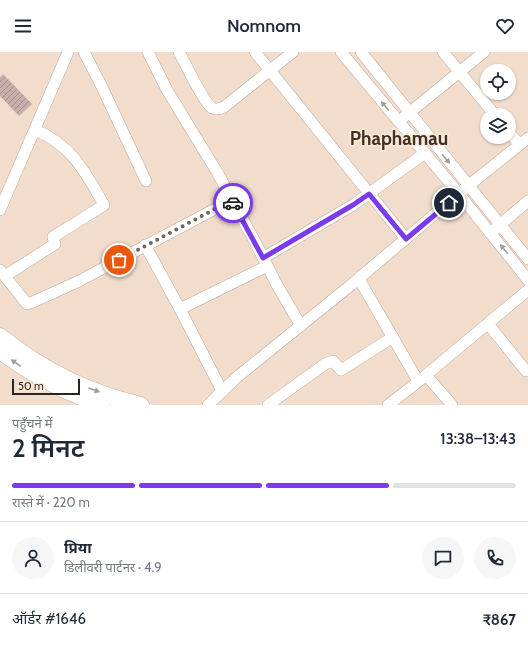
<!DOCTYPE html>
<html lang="hi">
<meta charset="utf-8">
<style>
:root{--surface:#fff;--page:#f6f6f7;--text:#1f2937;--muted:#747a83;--line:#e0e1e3;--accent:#7c3aed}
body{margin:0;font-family:Cabin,"Noto Sans Devanagari",sans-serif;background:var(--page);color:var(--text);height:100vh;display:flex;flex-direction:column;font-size:15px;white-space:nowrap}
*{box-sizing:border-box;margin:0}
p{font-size:13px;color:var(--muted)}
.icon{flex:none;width:22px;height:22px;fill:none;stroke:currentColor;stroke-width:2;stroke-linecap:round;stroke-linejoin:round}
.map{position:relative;height:353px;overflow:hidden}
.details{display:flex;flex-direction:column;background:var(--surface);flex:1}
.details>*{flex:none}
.controls{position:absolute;left:480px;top:12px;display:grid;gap:8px}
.controls a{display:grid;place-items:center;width:36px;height:36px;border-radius:50%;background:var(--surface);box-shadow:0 1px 3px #0004;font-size:20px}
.scale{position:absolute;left:12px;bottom:10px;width:68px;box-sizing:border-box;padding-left:4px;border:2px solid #2c251f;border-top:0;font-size:11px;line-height:14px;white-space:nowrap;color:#2c251f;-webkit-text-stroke:3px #ffebda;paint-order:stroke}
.pin{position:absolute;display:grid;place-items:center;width:34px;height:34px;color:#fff;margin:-17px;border:2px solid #fff;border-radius:50%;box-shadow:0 1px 4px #0007}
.courier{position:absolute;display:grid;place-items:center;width:40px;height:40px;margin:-20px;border:3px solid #7c3aed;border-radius:50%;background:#fff;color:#222;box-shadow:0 1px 5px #0007}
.summary em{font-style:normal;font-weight:600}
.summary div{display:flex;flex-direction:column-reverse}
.summary{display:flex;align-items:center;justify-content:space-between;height:68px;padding:0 12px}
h1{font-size:26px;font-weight:600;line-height:30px}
.bar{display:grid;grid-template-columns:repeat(4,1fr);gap:6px 4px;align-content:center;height:48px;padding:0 12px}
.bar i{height:5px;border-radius:3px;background:var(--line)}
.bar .selected{background:var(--accent)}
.bar p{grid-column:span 4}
.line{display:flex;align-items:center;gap:10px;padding:0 12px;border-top:1px solid var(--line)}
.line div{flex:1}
.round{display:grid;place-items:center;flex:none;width:42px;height:42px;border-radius:21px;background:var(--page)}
header{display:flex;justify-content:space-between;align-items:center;height:52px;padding:0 12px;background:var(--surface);font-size:18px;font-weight:600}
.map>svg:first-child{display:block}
.building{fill:url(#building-hatch)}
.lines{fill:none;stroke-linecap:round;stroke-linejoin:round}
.minor-casing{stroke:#baa798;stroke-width:12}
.highway-casing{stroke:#baa798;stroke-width:17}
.minor{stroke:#fff;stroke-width:11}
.highway{stroke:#fff;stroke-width:16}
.oneway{fill:#a09d9a}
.done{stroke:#71655c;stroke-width:4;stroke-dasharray:0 7.2}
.route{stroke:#7c3aed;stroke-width:5}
.labels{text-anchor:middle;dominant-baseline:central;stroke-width:3;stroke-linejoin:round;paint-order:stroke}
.district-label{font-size:19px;font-weight:bold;fill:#423226;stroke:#ffebda}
</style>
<header><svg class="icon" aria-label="menu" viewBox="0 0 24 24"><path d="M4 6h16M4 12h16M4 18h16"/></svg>Nomnom<svg class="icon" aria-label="heart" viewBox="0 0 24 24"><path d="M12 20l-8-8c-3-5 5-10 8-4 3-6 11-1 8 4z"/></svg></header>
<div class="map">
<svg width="528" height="353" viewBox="0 0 528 353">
<defs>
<pattern id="building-hatch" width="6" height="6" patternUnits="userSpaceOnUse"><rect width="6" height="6" fill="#c9aeab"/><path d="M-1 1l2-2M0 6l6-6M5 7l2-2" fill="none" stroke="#a38d8b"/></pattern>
</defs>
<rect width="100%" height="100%" fill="#f2ddcd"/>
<path class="building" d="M 3,22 L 32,52 L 19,64 L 0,44 L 0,25 Z"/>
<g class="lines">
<g class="minor-casing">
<g id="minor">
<path d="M 84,0 L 102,35 L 146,129"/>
<path d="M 148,0 L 167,38 L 217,120 L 253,186 L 277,233 L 301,274"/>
<path d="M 179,0 C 185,11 204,51 212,56 C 217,58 220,57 224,55 L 293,0"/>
<path d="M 255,0 L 406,187"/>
<path d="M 341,0 L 459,142 L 528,228"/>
<path d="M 361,0 L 528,207"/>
<path d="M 443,0 L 495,63"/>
<path d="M 404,65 L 484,0"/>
<path d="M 509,80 L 519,92"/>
<path d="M 0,158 L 68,0"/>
<path d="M 495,177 L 528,149"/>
<path d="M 145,193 L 180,257"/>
<path d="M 263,206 L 353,153 L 425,101"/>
<path d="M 0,218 L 27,252 L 33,250 L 79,229 L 232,148"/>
<path d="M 5,224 L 55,192 L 53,185 L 104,153 C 86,121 71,92 35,78"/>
<path d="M 359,227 L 418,329"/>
<path d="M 488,272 L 526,319"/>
<path d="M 222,339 L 180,257 L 267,214"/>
<path d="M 208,353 L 237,325 L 351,233 L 468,134 L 528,86"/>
<path d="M 268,353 L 325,312 L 333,309 L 341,318 L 393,285"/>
<path d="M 388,353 L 423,326"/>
<path d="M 452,353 L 426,323 L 528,238"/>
</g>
</g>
<g class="highway-casing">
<g id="highway">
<path d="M 0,284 C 42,318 89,341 141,353"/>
<path d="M 0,299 C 31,322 64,340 101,353"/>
</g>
</g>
<use href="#minor" class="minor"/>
<use href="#highway" class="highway"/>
</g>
<defs><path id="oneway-solid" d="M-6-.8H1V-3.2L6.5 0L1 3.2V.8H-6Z"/></defs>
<g class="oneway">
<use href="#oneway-solid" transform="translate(385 54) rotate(-130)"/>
<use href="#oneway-solid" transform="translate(446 107) rotate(51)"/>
<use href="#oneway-solid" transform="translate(504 197) rotate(-129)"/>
<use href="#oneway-solid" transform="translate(16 311) rotate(-145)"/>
<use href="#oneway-solid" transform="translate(94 338) rotate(20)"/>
</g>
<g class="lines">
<path class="done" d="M 119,208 L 232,148 L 233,151"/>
<path class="route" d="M 233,151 L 263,206 L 353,153 L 369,142 L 406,187 L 449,151"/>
</g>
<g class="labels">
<g class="district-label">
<text x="399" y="86">Phaphamau</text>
</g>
</g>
</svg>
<div class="controls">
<a><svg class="icon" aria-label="locate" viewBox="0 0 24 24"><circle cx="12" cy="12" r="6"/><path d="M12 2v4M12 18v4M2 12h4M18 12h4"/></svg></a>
<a><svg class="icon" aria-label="layers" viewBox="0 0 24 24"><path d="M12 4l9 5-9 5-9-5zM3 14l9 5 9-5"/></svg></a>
</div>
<div class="scale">50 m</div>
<div class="pin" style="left:119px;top:208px;background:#ea580c"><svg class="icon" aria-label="bag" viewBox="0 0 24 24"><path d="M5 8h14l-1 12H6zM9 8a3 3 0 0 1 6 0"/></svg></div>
<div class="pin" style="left:449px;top:151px;background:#1f2937"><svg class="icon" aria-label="home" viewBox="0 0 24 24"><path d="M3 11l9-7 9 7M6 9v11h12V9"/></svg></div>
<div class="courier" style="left:233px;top:151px"><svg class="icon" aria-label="car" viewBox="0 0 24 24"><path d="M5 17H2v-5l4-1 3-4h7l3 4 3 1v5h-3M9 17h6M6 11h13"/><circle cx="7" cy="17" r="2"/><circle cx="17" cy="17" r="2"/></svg></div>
</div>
<section class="details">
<div class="summary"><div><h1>2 मिनट</h1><p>पहुँचने में</p></div><em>13:38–13:43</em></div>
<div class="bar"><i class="selected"></i><i class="selected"></i><i class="selected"></i><i></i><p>रास्ते में · 220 m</p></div>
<div class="line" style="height:72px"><a class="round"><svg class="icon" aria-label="person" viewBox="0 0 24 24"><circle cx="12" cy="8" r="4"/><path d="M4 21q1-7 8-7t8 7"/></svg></a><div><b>प्रिया</b><p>डिलीवरी पार्टनर · 4.9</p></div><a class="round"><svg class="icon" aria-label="chat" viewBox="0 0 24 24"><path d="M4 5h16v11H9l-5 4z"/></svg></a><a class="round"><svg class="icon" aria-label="phone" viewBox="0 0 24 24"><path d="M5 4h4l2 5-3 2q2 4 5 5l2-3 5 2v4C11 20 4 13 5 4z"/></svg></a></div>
<div class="line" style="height:52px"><div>ऑर्डर #1646</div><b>₹867</b></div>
</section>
